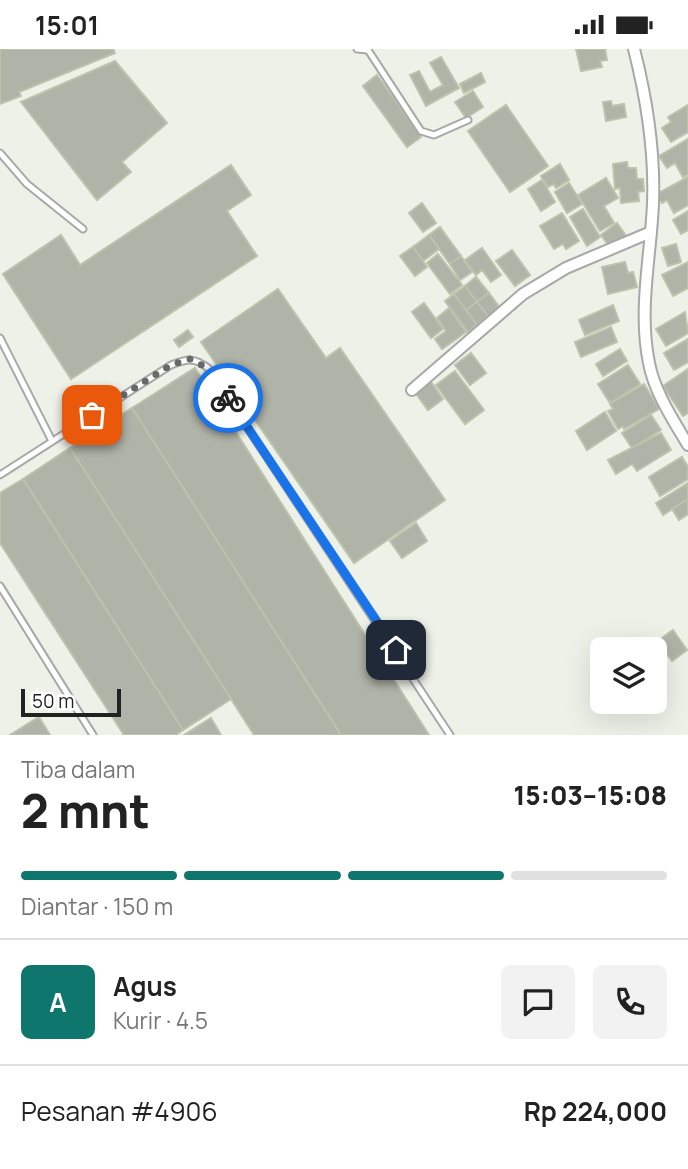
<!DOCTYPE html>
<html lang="id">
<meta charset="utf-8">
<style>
:root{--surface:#fff;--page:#f2f2f2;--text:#222;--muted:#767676;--line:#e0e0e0;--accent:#0f766e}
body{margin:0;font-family:Manrope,sans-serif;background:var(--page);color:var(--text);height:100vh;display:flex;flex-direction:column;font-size:26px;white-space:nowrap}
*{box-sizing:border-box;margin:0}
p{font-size:23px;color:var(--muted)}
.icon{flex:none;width:38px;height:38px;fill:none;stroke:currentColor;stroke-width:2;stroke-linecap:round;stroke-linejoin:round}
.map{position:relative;height:686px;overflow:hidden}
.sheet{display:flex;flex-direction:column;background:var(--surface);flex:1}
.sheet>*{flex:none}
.fabs{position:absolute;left:590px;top:588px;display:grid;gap:14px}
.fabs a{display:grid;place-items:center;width:77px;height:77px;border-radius:10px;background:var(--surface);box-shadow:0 7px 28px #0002;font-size:35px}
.scale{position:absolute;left:21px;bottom:18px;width:100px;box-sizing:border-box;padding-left:7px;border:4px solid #212121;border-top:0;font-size:19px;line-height:24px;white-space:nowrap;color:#212121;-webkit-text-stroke:5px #fff;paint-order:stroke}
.pin{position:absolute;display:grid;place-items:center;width:60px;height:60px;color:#fff;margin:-30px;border-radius:14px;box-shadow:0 4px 10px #0006}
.courier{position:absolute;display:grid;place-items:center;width:70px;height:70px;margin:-35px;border:5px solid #1a73e8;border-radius:50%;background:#fff;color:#222;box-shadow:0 2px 9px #0007}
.overview em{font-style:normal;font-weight:800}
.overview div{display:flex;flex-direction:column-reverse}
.overview{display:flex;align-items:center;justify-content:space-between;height:119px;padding:0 21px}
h1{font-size:46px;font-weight:800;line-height:52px}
.bar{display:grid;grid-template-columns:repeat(4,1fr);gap:10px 7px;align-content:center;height:84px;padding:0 21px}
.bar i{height:9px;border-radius:5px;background:var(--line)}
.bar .selected{background:var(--accent)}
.bar p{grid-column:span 4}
.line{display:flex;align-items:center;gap:18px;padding:0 21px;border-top:2px solid var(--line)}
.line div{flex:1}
.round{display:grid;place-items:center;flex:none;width:74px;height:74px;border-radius:10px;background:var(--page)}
.status{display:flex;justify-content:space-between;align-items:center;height:49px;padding:0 35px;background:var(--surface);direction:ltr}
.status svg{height:19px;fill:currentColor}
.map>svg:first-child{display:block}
.building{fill:#b0b3a7;stroke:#bcc2ab;stroke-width:2}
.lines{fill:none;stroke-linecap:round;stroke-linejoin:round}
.lane-casing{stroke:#a8a8a8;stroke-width:9}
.street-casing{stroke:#a8a8a8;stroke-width:14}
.lane{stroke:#fff;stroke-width:5}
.street{stroke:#fff;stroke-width:10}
.done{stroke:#686a67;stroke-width:7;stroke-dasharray:0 12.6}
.route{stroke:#1a73e8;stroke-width:9}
</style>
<div class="status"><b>15:01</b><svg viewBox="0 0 49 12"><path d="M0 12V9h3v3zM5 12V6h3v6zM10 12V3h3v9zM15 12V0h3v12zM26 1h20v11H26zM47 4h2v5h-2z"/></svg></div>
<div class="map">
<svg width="688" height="686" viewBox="0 0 688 686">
<rect width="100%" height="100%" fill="#edf1e8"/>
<g class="building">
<path d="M 0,0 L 113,0 L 115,4 L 19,43 L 21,47 L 0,55 Z"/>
<path d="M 576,0 L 605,0 L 607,11 L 600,12 L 602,18 L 581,22 Z"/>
<path d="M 441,8 L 459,39 L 426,57 L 410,26 L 419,22 L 430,43 L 443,36 L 430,14 Z"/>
<path d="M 115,12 L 167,74 L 122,113 L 131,123 L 97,151 L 21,53 Z"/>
<path d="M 481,24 L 485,33 L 464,44 L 460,35 Z"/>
<path d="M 377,26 L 421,88 L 407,98 L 363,37 Z"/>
<path d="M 473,42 L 483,58 L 466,69 L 455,53 Z"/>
<path d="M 611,52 L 612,57 L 624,55 L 626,68 L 606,72 L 603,53 Z"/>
<path d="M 506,56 L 548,117 L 510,143 L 468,82 Z"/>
<path d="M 688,56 L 688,83 L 671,93 L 662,79 L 671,73 L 668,68 Z"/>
<path d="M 688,90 L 688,125 L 683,128 L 675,114 L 667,119 L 659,107 Z"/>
<path d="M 627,113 L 628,119 L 636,119 L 637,130 L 643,130 L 644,142 L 638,143 L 639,152 L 621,154 L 620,139 L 615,140 L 613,115 Z"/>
<path d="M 560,115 L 569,131 L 556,139 L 554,135 L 548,138 L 541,127 Z"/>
<path d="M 231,116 L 251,146 L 227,162 L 257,207 L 71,330 L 3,225 L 61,186 L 80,216 Z"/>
<path d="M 688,128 L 688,156 L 674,164 L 667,151 L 662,154 L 657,145 Z"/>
<path d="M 606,129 L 618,149 L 604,157 L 614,174 L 600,182 L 578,146 Z"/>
<path d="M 542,131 L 555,153 L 541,162 L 528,140 Z"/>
<path d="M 569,134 L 582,155 L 567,164 L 555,143 Z"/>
<path d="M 422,154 L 436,174 L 423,183 L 409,164 Z"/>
<path d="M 583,160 L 600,188 L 587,197 L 570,168 Z"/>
<path d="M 688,162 L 688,181 L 681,185 L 673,171 Z"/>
<path d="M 562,164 L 579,192 L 566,200 L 563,195 L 554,200 L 540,177 Z"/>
<path d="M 617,174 L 627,188 L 611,200 L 601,186 Z"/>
<path d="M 440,178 L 461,207 L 450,215 L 429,186 Z"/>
<path d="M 429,186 L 439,200 L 423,212 L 413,198 Z"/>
<path d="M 676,195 L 681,213 L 668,217 L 662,199 Z"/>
<path d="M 413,198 L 427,218 L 415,227 L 400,207 Z"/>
<path d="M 482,199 L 501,226 L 491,233 L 482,221 L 476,226 L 465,211 Z"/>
<path d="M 512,201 L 530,226 L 515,237 L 496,212 Z"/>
<path d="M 438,205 L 462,236 L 450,245 L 427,214 Z"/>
<path d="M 461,207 L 472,223 L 460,231 L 450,215 Z"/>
<path d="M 625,213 L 628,224 L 633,223 L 637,238 L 608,245 L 602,218 Z"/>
<path d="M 688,213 L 688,239 L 673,247 L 662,226 Z"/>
<path d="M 476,228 L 489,244 L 477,253 L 465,237 Z"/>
<path d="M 465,237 L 477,253 L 466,261 L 454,245 Z"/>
<path d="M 278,240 L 326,309 L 340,299 L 445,451 L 354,514 L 201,293 Z"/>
<path d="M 489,244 L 500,259 L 488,267 L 477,253 Z"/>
<path d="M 454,245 L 477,276 L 468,283 L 445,252 Z"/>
<path d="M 477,253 L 488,267 L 477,276 L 466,261 Z"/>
<path d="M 424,254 L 443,280 L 431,289 L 412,263 Z"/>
<path d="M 613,256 L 619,272 L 585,286 L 579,271 Z"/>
<path d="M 449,259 L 466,283 L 442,300 L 435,290 L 446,282 L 437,269 Z"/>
<path d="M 685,263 L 688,284 L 666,297 L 656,280 Z"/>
<path d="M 611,278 L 617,293 L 581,308 L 575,293 Z"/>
<path d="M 188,281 L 193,288 L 179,298 L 174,291 Z"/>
<path d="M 688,290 L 688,313 L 674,321 L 664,304 Z"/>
<path d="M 620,300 L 627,312 L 603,327 L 596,315 Z"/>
<path d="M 471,304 L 486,324 L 470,336 L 455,316 Z"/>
<path d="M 628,316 L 640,335 L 610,354 L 598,335 Z"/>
<path d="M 195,319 L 429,686 L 341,686 L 132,359 Z"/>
<path d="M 688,320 L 688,364 L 683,367 L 663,337 Z"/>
<path d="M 455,322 L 484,361 L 465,375 L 436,336 Z"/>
<path d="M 429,330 L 443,350 L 428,361 L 414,342 Z"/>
<path d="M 644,335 L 659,360 L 624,380 L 623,377 L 618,380 L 608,362 L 613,360 L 610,355 Z"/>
<path d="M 132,359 L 341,686 L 254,686 L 231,650 L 70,399 Z"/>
<path d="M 605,363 L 616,382 L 587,401 L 576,382 Z"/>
<path d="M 651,366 L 661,381 L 632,399 L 622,384 Z"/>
<path d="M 661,384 L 671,401 L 637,422 L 632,415 L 616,425 L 608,411 Z"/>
<path d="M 70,399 L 231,650 L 183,681 L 23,430 Z"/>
<path d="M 682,408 L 688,418 L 688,430 L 660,447 L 649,428 Z"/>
<path d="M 23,430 L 183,681 L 176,686 L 124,686 L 0,494 L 0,444 Z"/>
<path d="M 688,434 L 688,450 L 663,466 L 656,454 Z"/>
<path d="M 688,450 L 688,465 L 679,471 L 672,460 Z"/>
<path d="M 416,474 L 427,492 L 402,509 L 390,492 Z"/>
<path d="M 673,581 L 687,601 L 672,612 L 658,592 Z"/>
<path d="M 39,668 L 50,686 L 10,686 Z"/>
<path d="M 211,669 L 221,686 L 184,686 Z"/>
</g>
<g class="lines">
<g class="lane-casing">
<g id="lane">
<path d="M 357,0 L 368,1"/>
<path d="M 368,1 L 421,82 L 434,86 L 468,71"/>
<path d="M 0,104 L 27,135 L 83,180"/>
<path d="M 0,289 L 52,392"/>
<path d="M 0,426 L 171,316 C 187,310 194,308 208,319 L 450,686"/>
<path d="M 0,537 L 93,686"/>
</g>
</g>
<g class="street-casing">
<g id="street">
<path d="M 634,0 C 647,51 655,101 653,154 C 651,206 638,261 649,314 C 654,342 673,371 688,396"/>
<path d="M 412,341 L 523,245 L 566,219 L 651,183"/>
</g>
</g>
<use href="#lane" class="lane"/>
<use href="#street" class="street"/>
</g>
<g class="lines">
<path class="done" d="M 92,366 L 171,316 L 190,310 L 208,319 L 228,349"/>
<path class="route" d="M 228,349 L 396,601"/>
</g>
</svg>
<div class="fabs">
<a><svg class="icon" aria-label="layers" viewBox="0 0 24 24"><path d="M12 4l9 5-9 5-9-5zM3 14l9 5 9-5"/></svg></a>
</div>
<div class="scale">50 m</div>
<div class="pin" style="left:92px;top:366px;background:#ea580c"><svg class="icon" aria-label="bag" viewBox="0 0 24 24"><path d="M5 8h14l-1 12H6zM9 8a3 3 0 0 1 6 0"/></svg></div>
<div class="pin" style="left:396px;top:601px;background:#1f2937"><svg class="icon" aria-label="home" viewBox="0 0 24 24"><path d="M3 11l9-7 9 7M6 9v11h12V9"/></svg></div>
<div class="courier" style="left:228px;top:349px"><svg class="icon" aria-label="bike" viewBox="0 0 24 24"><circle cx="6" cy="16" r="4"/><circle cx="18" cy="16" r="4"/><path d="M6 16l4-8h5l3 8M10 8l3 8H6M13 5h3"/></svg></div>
</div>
<section class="sheet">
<div class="overview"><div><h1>2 mnt</h1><p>Tiba dalam</p></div><em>15:03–15:08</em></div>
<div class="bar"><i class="selected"></i><i class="selected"></i><i class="selected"></i><i></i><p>Diantar · 150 m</p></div>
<div class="line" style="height:126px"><b class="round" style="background:var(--accent);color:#fff">A</b><div><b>Agus</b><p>Kurir · 4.5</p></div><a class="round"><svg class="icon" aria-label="chat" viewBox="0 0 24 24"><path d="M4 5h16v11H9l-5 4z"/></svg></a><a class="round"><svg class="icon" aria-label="phone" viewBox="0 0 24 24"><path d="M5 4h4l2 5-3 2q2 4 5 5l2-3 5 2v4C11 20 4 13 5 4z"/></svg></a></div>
<div class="line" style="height:91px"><div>Pesanan #4906</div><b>Rp 224,000</b></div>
</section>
